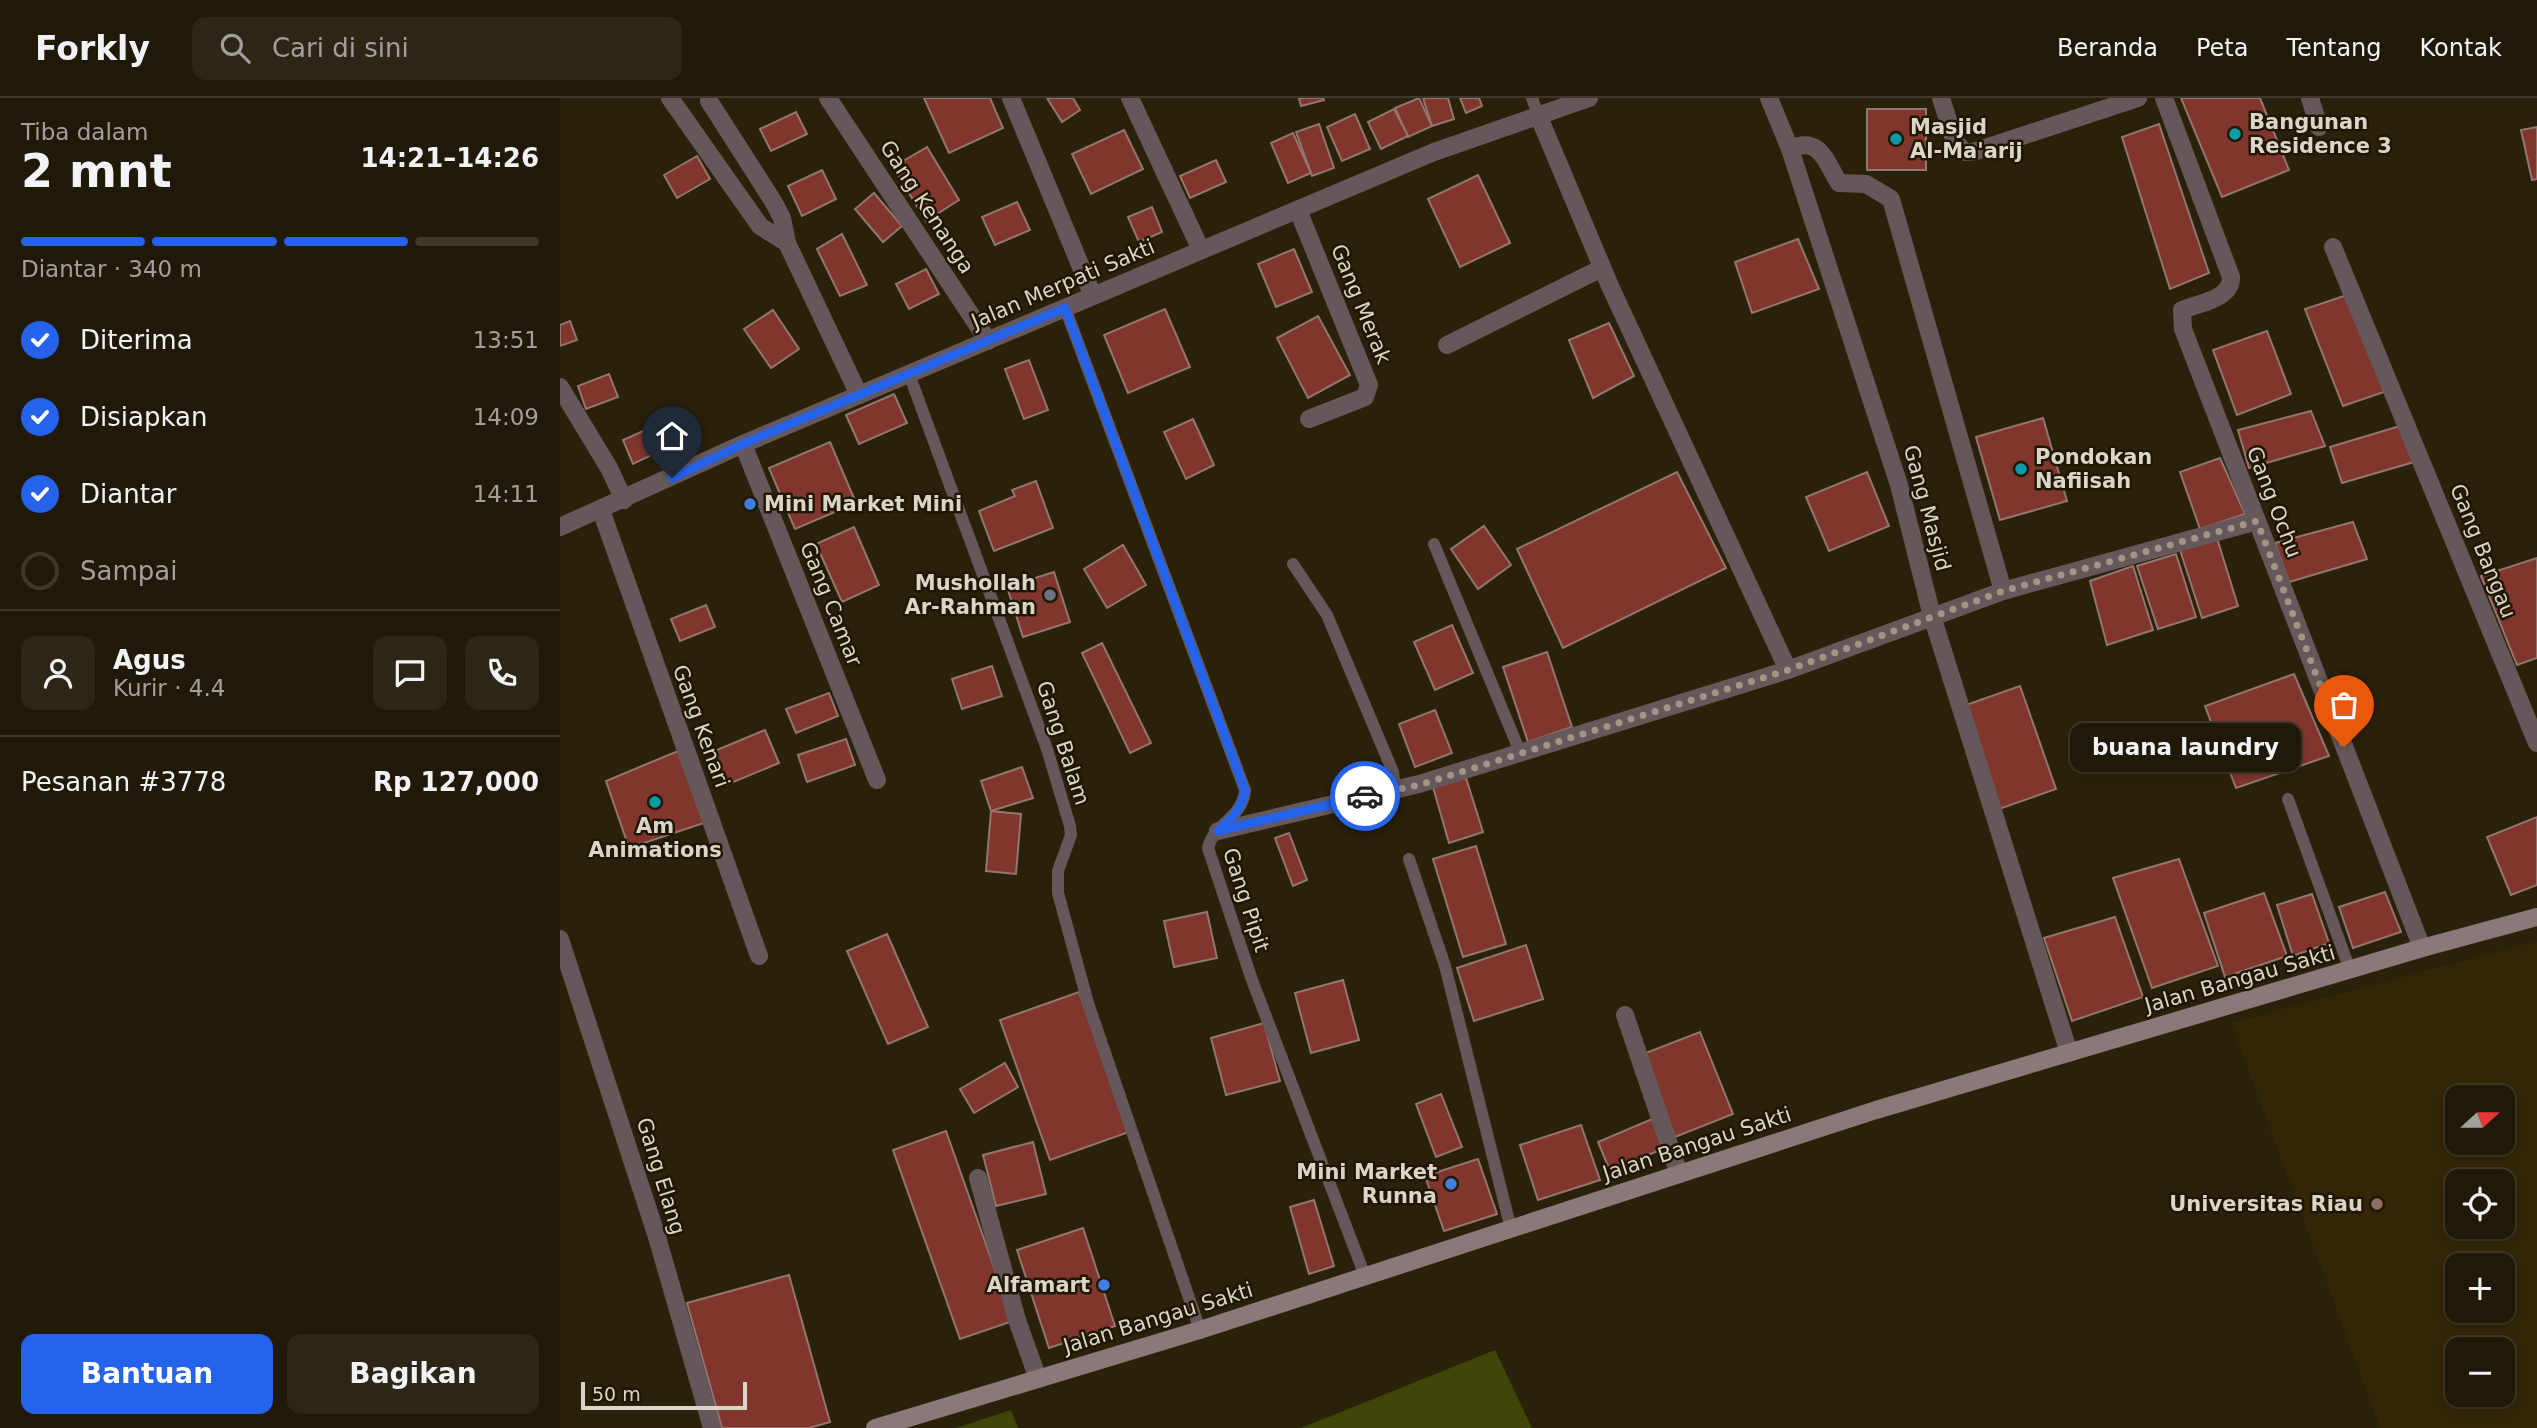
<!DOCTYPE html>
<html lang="id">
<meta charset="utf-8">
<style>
:root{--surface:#201908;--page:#2d2616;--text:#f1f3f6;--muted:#a2a09c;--line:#3d3829;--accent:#2563eb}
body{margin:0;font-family:"DejaVu Sans",sans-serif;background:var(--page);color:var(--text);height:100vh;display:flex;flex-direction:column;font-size:26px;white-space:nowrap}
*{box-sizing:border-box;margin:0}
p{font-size:23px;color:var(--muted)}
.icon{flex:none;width:38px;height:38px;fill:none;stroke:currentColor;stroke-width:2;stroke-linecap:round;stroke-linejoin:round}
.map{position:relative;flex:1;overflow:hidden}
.panel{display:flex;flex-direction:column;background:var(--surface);width:560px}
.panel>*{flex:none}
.needle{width:46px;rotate:69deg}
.fabs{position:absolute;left:1885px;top:987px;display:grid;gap:14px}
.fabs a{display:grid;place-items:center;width:70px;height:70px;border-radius:14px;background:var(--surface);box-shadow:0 4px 10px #0003,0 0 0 2px var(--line);font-size:35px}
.scale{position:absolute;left:21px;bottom:18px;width:166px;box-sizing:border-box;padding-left:7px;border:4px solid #dcd6c8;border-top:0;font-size:19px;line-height:24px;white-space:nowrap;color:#dcd6c8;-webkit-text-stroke:5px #201703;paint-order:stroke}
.pin{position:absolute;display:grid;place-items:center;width:60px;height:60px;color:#fff;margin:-72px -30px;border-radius:50% 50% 50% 0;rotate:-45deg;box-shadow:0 0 7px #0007}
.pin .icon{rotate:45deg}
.courier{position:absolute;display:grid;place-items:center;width:70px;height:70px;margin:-35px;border:5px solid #2563eb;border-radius:50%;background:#fff;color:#222;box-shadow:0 2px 9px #0007}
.bubble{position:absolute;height:49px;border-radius:14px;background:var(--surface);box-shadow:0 4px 10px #0003,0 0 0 2px var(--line);font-size:23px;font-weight:700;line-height:49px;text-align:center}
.headline em{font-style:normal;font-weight:700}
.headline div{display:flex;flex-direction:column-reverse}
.headline{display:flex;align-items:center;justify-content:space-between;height:119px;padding:0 21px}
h1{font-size:46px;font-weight:700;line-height:52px}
.bar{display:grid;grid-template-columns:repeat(4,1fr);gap:10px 7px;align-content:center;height:84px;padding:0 21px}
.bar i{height:9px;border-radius:5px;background:var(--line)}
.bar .active{background:var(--accent)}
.bar p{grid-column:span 4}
.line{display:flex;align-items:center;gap:18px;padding:0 21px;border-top:2px solid var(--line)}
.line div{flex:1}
.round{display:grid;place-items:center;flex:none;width:74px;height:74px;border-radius:14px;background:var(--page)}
ol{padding:0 21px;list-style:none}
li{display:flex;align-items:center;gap:21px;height:77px}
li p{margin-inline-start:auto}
li .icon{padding:7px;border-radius:50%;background:var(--accent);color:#fff;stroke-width:4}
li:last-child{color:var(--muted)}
li i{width:38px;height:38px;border:4px solid var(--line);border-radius:50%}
.primary-button{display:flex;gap:14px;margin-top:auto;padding:14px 21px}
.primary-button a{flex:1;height:80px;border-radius:14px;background:var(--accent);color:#fff;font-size:28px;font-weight:700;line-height:80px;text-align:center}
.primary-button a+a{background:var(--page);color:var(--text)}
header{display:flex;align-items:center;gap:42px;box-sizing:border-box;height:98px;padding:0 35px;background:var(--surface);border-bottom:2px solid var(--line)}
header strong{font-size:33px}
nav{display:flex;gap:38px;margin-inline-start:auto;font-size:24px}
.search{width:490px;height:63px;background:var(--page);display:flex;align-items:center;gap:18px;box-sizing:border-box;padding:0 24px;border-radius:14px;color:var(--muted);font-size:26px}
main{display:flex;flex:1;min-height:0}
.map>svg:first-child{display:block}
.built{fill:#322607;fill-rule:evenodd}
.green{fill:#404508}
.building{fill:#80352d;stroke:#947671;stroke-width:2}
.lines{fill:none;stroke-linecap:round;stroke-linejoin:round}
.lane{stroke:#66585a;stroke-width:12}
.street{stroke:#66585a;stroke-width:18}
.secondary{stroke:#8c7779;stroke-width:18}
.done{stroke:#9e9786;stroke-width:7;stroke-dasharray:0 12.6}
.route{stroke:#2563eb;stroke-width:9}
.culture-dot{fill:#0f9aa8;stroke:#201703;stroke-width:2.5}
.shop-dot{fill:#3f7fe0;stroke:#201703;stroke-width:2.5}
.worship-dot{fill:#6b7280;stroke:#201703;stroke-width:2.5}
.education-dot{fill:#8d6e63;stroke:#201703;stroke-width:2.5}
.labels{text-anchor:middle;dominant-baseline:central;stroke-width:5;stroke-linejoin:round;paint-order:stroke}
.poi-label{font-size:21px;font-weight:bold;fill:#dcd6c8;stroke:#201703;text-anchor:start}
.street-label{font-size:21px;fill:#dcd6c8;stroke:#201703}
</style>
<header>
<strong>Forkly</strong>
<div class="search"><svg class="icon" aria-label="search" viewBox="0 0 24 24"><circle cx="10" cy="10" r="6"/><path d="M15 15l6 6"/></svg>Cari di sini</div>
<nav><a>Beranda</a><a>Peta</a><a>Tentang</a><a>Kontak</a></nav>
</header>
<main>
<section class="panel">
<div class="headline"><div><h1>2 mnt</h1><p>Tiba dalam</p></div><em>14:21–14:26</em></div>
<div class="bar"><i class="active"></i><i class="active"></i><i class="active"></i><i></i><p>Diantar · 340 m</p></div>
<ol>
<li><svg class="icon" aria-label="check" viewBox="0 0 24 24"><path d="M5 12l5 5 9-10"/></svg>Diterima<p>13:51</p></li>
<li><svg class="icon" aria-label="check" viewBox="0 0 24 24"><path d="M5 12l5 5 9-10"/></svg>Disiapkan<p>14:09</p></li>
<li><svg class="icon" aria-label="check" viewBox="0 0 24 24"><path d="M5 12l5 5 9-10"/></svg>Diantar<p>14:11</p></li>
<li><i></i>Sampai</li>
</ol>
<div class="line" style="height:126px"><a class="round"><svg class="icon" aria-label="person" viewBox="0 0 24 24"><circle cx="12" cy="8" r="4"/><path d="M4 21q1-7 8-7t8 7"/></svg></a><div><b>Agus</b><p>Kurir · 4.4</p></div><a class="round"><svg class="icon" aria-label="chat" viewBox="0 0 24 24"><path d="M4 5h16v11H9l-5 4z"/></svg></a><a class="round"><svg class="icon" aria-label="phone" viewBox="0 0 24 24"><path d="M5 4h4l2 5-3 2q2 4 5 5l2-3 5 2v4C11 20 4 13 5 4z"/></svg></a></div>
<div class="line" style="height:91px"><div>Pesanan #3778</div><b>Rp 127,000</b></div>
<div class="primary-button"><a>Bantuan</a><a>Bagikan</a></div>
</section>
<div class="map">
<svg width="1977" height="1330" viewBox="0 0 1977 1330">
<rect width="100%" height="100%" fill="#2a210a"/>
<path class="built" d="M 1977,843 L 1977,1330 L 1820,1330 L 1671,925 ZM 1897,999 L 1942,999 L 1942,1045 L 1897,1045 ZM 1897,1083 L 1942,1083 L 1942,1129 L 1897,1129 ZM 1897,1167 L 1942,1167 L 1942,1213 L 1897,1213 ZM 1897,1251 L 1942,1251 L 1942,1297 L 1897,1297 Z"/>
<g class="green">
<path d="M 935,1252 L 972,1330 L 741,1330 Z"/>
<path d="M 451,1312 L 458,1330 L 396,1330 Z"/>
</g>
<g class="building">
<path d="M 364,0 L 430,0 L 443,30 L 389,55 Z"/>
<path d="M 487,0 L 513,0 L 520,12 L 502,24 Z"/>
<path d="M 739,0 L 763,0 L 764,2 L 741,8 Z"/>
<path d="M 859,0 L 872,28 L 848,39 L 835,10 Z"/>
<path d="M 863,0 L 888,0 L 894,21 L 872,28 Z"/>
<path d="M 900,0 L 919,0 L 922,8 L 906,15 Z"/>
<path d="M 1621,0 L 1700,0 L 1729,72 L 1662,99 Z"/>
<path d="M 834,11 L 848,38 L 821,51 L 808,24 Z"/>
<rect x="1307" y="11" width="59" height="61"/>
<path d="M 236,14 L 247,36 L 211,53 L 200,31 Z"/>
<path d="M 795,16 L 810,51 L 782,63 L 767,29 Z"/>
<path d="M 759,26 L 774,70 L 752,78 L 736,34 Z"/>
<path d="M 1599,26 L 1649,175 L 1610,191 L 1562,39 Z"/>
<path d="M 1977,29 L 1977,81 L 1972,82 L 1961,32 Z"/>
<path d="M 564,32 L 583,71 L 531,96 L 512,56 Z"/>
<path d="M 733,35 L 751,75 L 728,85 L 711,45 Z"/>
<path d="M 367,49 L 399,102 L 366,123 L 333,69 Z"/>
<path d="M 137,58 L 150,81 L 117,100 L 104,77 Z"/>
<path d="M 656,62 L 666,84 L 630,100 L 620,78 Z"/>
<path d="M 262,72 L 276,101 L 242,118 L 228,88 Z"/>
<path d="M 918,77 L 950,145 L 900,169 L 868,101 Z"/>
<path d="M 314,95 L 342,128 L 323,144 L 295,111 Z"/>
<path d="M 457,104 L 470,132 L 435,147 L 422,119 Z"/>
<path d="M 592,109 L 602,134 L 579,144 L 568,119 Z"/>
<path d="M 282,136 L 307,187 L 280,198 L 257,151 Z"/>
<path d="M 1238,141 L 1259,191 L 1192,215 L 1175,164 Z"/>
<path d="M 734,151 L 752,194 L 716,209 L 698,166 Z"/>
<path d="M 366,171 L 379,196 L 349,211 L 336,186 Z"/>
<path d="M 1787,197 L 1824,294 L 1783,308 L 1745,211 Z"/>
<path d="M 605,211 L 630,269 L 568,295 L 544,237 Z"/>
<path d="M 213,212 L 239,251 L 211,270 L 184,231 Z"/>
<path d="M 758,218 L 790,277 L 748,300 L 717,240 Z"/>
<path d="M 10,223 L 17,242 L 0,248 L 0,227 Z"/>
<path d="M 1049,225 L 1074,278 L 1033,300 L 1009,242 Z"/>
<path d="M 1707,233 L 1731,296 L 1677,317 L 1653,252 Z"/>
<path d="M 469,262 L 488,312 L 464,321 L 445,271 Z"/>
<path d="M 49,276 L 58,299 L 26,311 L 18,288 Z"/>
<path d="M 334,296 L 347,325 L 299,346 L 286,317 Z"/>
<path d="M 1751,313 L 1765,348 L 1689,370 L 1678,332 Z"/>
<path d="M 1483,320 L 1507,403 L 1440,422 L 1416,339 Z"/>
<path d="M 633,321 L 654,367 L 626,381 L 604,334 Z"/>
<path d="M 1840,328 L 1854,364 L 1782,385 L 1770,349 Z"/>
<path d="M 92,329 L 102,352 L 73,366 L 63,342 Z"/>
<path d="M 270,344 L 296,405 L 235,431 L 209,370 Z"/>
<path d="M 1660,360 L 1685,416 L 1640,431 L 1620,374 Z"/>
<path d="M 1117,374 L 1166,470 L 1003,550 L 957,451 Z"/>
<path d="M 1307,374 L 1329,428 L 1269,453 L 1246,399 Z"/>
<path d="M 476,383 L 493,430 L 434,453 L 419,413 L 455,398 L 452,392 Z"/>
<path d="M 1793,424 L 1807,461 L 1729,484 L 1715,445 Z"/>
<path d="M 924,428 L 951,467 L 918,491 L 891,451 Z"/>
<path d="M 294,429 L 319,487 L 282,504 L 256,446 Z"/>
<path d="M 1657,440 L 1678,508 L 1642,520 L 1620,452 Z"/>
<path d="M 563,447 L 586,487 L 547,510 L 524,471 Z"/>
<path d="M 1616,456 L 1636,519 L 1598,531 L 1577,468 Z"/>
<path d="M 1977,460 L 1977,560 L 1957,567 L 1921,478 Z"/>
<path d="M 1573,468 L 1593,532 L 1547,547 L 1530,483 Z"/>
<path d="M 494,474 L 510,524 L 463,539 L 447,489 Z"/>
<path d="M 146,507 L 155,529 L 120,543 L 111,521 Z"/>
<path d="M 892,527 L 913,575 L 875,592 L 854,544 Z"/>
<path d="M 542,545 L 591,645 L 570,655 L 522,555 Z"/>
<path d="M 987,554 L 1012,629 L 968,644 L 943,569 Z"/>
<path d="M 432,568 L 442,598 L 402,611 L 392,581 Z"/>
<path d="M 1734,576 L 1769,658 L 1676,690 L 1645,608 Z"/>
<path d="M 1460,588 L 1496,691 L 1439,711 L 1403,608 Z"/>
<path d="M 269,595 L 278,618 L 236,635 L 226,611 Z"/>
<path d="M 875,612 L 892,655 L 855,669 L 839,626 Z"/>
<path d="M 205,632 L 219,665 L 166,687 L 152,654 Z"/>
<path d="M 286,641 L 295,667 L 247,684 L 238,657 Z"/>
<path d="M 118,653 L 144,725 L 69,750 L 46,683 Z"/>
<path d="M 462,669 L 473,700 L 431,713 L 421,683 Z"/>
<path d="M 906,680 L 923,734 L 889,745 L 873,689 Z"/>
<path d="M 431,713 L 461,716 L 456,776 L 426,773 Z"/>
<path d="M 1977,719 L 1977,787 L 1951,797 L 1927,739 Z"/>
<path d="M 729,735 L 747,782 L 733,788 L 715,740 Z"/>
<path d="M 916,748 L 946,846 L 903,859 L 873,761 Z"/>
<path d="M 1619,761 L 1658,868 L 1592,890 L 1553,780 Z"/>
<path d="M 1825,794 L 1841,834 L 1793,850 L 1779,809 Z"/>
<path d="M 1704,795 L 1727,858 L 1665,879 L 1644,815 Z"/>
<path d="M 1752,796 L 1769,845 L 1733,858 L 1717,807 Z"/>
<path d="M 647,814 L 657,860 L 614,869 L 604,823 Z"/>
<path d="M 1555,819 L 1583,899 L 1512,923 L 1484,840 Z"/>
<path d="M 327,836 L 368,929 L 328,946 L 287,853 Z"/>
<path d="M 966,847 L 983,901 L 914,923 L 897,870 Z"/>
<path d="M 783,882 L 799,942 L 751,955 L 735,895 Z"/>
<path d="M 519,894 L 569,1034 L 490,1062 L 440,922 Z"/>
<path d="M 704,925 L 720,983 L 666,997 L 651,940 Z"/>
<path d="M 1140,934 L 1173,1016 L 1115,1039 L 1083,956 Z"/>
<path d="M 445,965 L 458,989 L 414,1015 L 400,991 Z"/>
<path d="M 881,996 L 902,1049 L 876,1059 L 856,1006 Z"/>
<path d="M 1092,1021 L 1105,1050 L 1050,1073 L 1038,1044 Z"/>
<path d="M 1021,1027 L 1040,1082 L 978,1102 L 960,1047 Z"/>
<path d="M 386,1033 L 453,1223 L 400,1241 L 333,1052 Z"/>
<path d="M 473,1044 L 486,1096 L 436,1108 L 423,1057 Z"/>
<path d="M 918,1061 L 937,1116 L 884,1133 L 865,1078 Z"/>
<path d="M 754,1102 L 774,1168 L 749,1176 L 730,1109 Z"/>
<path d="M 523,1130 L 555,1228 L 489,1250 L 457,1152 Z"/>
<path d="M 229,1177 L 270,1324 L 249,1330 L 162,1330 L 127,1205 Z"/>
</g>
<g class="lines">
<g class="lane">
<path d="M 972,0 L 979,19"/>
<path d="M 505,210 L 685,692 C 683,720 653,726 648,750 L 692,882 L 805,1178"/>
<path d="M 349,276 L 487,651 L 510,728 L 511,737 L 498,773 L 498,795 L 528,905 L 640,1232"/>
<path d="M 874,446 L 960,654"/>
<path d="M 733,466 L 767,517 L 833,674 L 835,691"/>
<path d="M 1728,701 L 1790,872"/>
<path d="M 849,761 L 885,868 L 951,1131"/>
</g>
<g class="street">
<path d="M 110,0 L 200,128 L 227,145"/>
<path d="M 268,0 L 428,243"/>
<path d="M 451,0 L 533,198"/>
<path d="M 570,0 L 641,152"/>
<path d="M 1209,0 L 1230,51 L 1339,387 L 1372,518 L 1509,955"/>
<path d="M 1381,0 L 1395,44 L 1405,54 L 1413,54 L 1578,0"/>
<path d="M 1604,0 L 1671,179 C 1672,201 1639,205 1622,212 L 1623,231 L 1862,850"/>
<path d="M 1750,0 L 1759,29"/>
<path d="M 149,3 L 213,103 L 222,120 L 227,145 L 299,297"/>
<path d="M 979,19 L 1050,188 L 1228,572"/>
<path d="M 1230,51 C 1260,37 1266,64 1279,85 L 1306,86 L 1331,101 L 1443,493"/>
<path d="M 738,112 L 809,287 L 805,299 L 749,321"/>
<path d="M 1773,149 L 1977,645"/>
<path d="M 887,247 L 1042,170"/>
<path d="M 0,289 L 49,370 L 64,402"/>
<path d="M 183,346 L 317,682"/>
<path d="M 41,412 L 199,858"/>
<path d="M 0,429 L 183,346 L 874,54 L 1029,0"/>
<path d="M 658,733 L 859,686 L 1228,572 L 1443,493 L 1697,423"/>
<path d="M 0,841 L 97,1139 L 152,1330"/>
<path d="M 1065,917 L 1119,1076"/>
<path d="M 418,1080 L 457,1222 L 478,1281"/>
</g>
<path class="secondary" d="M 315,1330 L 640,1232 L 1316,1012 L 1862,850 L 1977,819"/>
</g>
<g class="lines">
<path class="done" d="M 805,698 L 859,687 L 1228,572 L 1443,493 L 1697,423 L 1784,649"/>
<path class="route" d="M 112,380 L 183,346 L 505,210 L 685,692 C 683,710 671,721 658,733 L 805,698"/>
</g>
<g class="culture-dot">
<circle cx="1675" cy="36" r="7"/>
<circle cx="1336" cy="41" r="7"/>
<circle cx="1461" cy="371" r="7"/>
<circle cx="95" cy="704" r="7"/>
</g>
<g class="shop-dot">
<circle cx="190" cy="406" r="7"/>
<circle cx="891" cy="1086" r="7"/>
<circle cx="544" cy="1187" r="7"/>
</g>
<circle class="worship-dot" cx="490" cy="497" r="7"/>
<circle class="education-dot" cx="1817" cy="1106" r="7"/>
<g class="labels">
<g class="poi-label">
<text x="1689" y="24">Bangunan<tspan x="1689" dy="24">Residence 3</tspan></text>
<text x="1350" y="29">Masjid<tspan x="1350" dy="24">Al-Ma'arij</tspan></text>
<text x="1475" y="359">Pondokan<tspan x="1475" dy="24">Nafiisah</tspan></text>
<text x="204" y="406">Mini Market Mini</text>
<text x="476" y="485" text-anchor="end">Mushollah<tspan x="476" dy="24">Ar-Rahman</tspan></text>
<text x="95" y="728" text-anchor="middle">Am<tspan x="95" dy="24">Animations</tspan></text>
<text x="877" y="1074" text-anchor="end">Mini Market<tspan x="877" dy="24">Runna</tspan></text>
<text x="1803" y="1106" text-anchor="end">Universitas Riau</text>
<text x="530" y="1187" text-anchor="end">Alfamart</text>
</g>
<g class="street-label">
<text transform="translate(367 109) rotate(57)">Gang Kenanga</text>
<text transform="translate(503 186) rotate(-23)">Jalan Merpati Sakti</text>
<text transform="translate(801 206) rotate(68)">Gang Merak</text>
<text transform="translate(1714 404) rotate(69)">Gang Ochu</text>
<text transform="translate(1367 410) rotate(75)">Gang Masjid</text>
<text transform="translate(1923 453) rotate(68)">Gang Bangau</text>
<text transform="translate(271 506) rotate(68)">Gang Camar</text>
<text transform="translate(141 628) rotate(70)">Gang Kenari</text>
<text transform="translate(503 645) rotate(72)">Gang Balam</text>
<text transform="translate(686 802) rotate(72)">Gang Pipit</text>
<text transform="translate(1680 881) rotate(-16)">Jalan Bangau Sakti</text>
<text transform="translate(1137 1046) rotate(-18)">Jalan Bangau Sakti</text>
<text transform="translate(101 1078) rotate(73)">Gang Elang</text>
<text transform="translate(598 1220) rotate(-17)">Jalan Bangau Sakti</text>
</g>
</g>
</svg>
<div class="fabs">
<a><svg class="needle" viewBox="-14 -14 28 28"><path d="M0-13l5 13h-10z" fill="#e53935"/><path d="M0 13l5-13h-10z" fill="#a2a09c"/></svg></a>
<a><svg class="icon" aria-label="locate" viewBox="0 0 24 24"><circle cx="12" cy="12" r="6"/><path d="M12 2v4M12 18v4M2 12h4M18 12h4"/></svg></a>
<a>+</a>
<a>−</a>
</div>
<div class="scale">50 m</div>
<div class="pin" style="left:1784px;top:649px;background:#ea580c"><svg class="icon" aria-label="bag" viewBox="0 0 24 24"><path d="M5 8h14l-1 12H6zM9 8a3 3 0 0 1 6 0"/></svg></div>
<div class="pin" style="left:112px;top:380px;background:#1f2937"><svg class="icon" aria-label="home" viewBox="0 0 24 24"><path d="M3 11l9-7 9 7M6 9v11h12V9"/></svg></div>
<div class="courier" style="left:805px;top:698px"><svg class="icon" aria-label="car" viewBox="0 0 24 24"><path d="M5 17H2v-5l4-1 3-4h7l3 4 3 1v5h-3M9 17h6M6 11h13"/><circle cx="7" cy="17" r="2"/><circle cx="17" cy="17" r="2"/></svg></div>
<div class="bubble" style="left:1510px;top:625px;width:231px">buana laundry</div>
</div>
</main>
